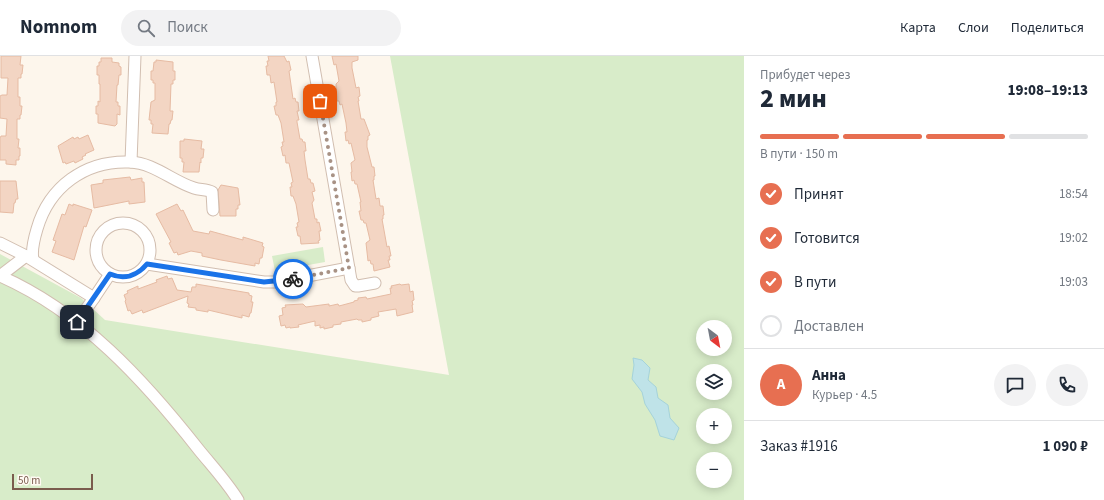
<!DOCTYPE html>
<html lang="ru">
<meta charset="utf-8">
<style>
:root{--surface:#fff;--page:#f2f2f3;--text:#1f2937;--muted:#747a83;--line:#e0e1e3;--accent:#e76f51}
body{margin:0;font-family:"Source Sans 3",sans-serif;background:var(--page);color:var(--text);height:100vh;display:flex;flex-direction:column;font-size:15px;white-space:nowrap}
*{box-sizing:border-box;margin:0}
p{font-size:13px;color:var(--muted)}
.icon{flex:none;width:22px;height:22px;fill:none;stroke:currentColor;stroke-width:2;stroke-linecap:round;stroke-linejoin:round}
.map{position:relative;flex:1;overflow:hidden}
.side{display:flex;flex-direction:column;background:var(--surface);width:360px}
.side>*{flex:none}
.needle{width:26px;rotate:148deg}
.fabs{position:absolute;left:696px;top:264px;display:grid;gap:8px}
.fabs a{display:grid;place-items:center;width:36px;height:36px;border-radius:50%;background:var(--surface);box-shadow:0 2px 10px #0003;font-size:20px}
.scale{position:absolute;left:12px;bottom:10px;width:81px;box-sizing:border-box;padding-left:4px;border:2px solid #7a5c4d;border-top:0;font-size:11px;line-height:14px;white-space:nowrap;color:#7a5c4d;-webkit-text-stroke:3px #fffaf3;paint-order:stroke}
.pin{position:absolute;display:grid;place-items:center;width:34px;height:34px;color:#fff;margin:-17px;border-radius:8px;box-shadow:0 2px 6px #0006}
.courier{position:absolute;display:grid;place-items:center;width:40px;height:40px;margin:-20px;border:3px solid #1a73e8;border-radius:50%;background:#fff;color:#222;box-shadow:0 1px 5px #0007}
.head em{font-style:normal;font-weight:800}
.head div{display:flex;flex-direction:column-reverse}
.head{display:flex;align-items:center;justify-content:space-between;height:68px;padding:0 16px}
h1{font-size:26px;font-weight:800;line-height:30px}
.bar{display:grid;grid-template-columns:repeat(4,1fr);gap:6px 4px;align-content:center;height:48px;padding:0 16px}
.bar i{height:5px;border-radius:3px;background:var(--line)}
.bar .current{background:var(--accent)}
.bar p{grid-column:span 4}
.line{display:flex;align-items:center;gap:10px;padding:0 16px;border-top:1px solid var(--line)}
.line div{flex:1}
.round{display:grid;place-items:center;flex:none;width:42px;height:42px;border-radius:21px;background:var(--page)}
ol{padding:0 16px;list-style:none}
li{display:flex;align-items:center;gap:12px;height:44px}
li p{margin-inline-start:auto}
li .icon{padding:4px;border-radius:50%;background:var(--accent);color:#fff;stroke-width:4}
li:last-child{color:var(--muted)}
li i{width:22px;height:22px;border:2px solid var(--line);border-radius:50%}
header{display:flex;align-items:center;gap:24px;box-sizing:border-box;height:56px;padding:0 20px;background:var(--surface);border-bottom:1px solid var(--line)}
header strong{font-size:19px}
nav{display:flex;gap:22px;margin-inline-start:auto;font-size:14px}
.search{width:280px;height:36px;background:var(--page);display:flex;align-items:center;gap:10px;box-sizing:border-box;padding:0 14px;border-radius:22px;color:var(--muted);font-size:15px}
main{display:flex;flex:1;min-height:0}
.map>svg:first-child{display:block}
.green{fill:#d8ecc9;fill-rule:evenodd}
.water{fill:#bfe3e8;stroke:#a5d3da}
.building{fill:#f3d5c3;stroke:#e6bba3}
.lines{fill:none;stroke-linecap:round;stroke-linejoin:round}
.minor-casing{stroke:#d1beb0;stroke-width:13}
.minor{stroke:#fff;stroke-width:11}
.done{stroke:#a89285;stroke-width:4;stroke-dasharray:0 7.2}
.route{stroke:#1a73e8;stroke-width:5}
</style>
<header>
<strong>Nomnom</strong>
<div class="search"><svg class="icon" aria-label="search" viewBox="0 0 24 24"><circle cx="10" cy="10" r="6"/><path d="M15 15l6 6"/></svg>Поиск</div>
<nav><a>Карта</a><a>Слои</a><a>Поделиться</a></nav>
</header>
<main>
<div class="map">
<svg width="744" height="444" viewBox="0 0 744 444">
<rect width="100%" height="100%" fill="#fdf6ec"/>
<g class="green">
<path d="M 390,0 L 744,0 L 744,444 L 0,444 L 0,198 L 81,242 L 105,264 L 449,319 ZM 703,271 L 725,271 L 725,293 L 703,293 ZM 703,315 L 725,315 L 725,337 L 703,337 ZM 703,359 L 725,359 L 725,381 L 703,381 ZM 703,403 L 725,403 L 725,425 L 703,425 Z"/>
<path d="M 323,191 L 325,206 L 275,215 L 272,200 Z"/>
</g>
<path class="water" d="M 633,302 L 642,304 L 650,312 L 648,324 L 656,331 L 658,342 L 668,349 L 670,362 L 679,372 L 674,384 L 660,380 L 655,364 L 645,348 L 642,336 L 632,323 L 634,309 Z"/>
<g class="building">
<path d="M 1,0 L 21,0 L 20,9 L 23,9 L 22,18 L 21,18 L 21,22 L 18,22 L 18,41 L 20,41 L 20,50 L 22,50 L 21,59 L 20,59 L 20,63 L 17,63 L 17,83 L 19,83 L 18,92 L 20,92 L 20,100 L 19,100 L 19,104 L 16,104 L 16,109 L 6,108 L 6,104 L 0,104 L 0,82 L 1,80 L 6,80 L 7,63 L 0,62 L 0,40 L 2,39 L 7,39 L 8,22 L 1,22 Z"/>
<path d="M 268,0 L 284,0 L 287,6 L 289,5 L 291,14 L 289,15 L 293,43 L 295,42 L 296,46 L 298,46 L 299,55 L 297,55 L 299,64 L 297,64 L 297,66 L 300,83 L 302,83 L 303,86 L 305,86 L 306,95 L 304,95 L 305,104 L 308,123 L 310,123 L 311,127 L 313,127 L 315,135 L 312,136 L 314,144 L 312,147 L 315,163 L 317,163 L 317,167 L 319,166 L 321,175 L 319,175 L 320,184 L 318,185 L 319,187 L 301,188 L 300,180 L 298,180 L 296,171 L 298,171 L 297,167 L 299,166 L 296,148 L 293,140 L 291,140 L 290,131 L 292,131 L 291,127 L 293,126 L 289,107 L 286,107 L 285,99 L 283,100 L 281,91 L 283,90 L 282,86 L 284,86 L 281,67 L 278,59 L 276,59 L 274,50 L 276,50 L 276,46 L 277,46 L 274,26 L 271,27 L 270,19 L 267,19 L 266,10 L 268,10 L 267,5 L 269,5 Z"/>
<path d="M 332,0 L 358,0 L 358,4 L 352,6 L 352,12 L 356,32 L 359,31 L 360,40 L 358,41 L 359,45 L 358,45 L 361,63 L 364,63 L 370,79 L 368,80 L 368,84 L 367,84 L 367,91 L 372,111 L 374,111 L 375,120 L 374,120 L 374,124 L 373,124 L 376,143 L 379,142 L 380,150 L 383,150 L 384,159 L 383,159 L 383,163 L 382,163 L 387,191 L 389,190 L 391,200 L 389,200 L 390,204 L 388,204 L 390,211 L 374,215 L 373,208 L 371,208 L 370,204 L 368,205 L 366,187 L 370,184 L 366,167 L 364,167 L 363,164 L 361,164 L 359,155 L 361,155 L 360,146 L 361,146 L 357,128 L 355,128 L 354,124 L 352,125 L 351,116 L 352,116 L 351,107 L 355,104 L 351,87 L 349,88 L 348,84 L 346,85 L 345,76 L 347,76 L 346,67 L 342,48 L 340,49 L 339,45 L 337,45 L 336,28 L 339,25 L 336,8 L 334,9 Z"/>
<path d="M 101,2 L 112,2 L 112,6 L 119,7 L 119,10 L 121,11 L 121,19 L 119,19 L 118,29 L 117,29 L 116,46 L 118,46 L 118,50 L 120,50 L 120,59 L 117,58 L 117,68 L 115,70 L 98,67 L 98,58 L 96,58 L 96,50 L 98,50 L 98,45 L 100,46 L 100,28 L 99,28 L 99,19 L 97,19 L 97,10 L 99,10 L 99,6 L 101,6 Z"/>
<path d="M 156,4 L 173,6 L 173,15 L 175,15 L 175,24 L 173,24 L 173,28 L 171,28 L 170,55 L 173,55 L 172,64 L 171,64 L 170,68 L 169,68 L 168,78 L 152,77 L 153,68 L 151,68 L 151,64 L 149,64 L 151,46 L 155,44 L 155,27 L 153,27 L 153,24 L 151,24 L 151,15 L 153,15 L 154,6 L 156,6 Z"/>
<path d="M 88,79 L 94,94 L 85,98 L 86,99 L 82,101 L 83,103 L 75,107 L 74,105 L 66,108 L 65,106 L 63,107 L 58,90 L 73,81 L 74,83 L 78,81 L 79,83 Z"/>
<path d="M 184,83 L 202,85 L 201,93 L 204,93 L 203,102 L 201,102 L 201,107 L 200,106 L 199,116 L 183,116 L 184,106 L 182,106 L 182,102 L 180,102 L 180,85 L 184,85 Z"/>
<path d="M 130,121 L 131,124 L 142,122 L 142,126 L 144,126 L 145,146 L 129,148 L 129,145 L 94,152 L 91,129 L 103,127 L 103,124 Z"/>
<path d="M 0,125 L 16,125 L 18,143 L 16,143 L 15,147 L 14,147 L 13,157 L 0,156 Z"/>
<path d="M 221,129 L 238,132 L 240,149 L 238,149 L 238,153 L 236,153 L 236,160 L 220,160 L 218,134 Z"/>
<path d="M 69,148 L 73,150 L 73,148 L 92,154 L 86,171 L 84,170 L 74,204 L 52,196 L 56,185 L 53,184 L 62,158 L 65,159 Z"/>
<path d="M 177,148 L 181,155 L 183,154 L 193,175 L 209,178 L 210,175 L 243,184 L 243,181 L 263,187 L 262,190 L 264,191 L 262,202 L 260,202 L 259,208 L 255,207 L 255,210 L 221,204 L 202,200 L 202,197 L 191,195 L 178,199 L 177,196 L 174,197 L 169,187 L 171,186 L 156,158 Z"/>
<path d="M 167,220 L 168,223 L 172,222 L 177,234 L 191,236 L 192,231 L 196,231 L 196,228 L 249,237 L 249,239 L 252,240 L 251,246 L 253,246 L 251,257 L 250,257 L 249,261 L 242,259 L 242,262 L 208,254 L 208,256 L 196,254 L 196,252 L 188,251 L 189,248 L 187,247 L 188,240 L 143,257 L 142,254 L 132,258 L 130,254 L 128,255 L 125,245 L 126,244 L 124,239 L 128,237 L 127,235 L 138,230 L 138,233 L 157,226 L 156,224 Z"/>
<path d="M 400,228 L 401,229 L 409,228 L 410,236 L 413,235 L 414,244 L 412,245 L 413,249 L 412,249 L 413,256 L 397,260 L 396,253 L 378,256 L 379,260 L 371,262 L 371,264 L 362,266 L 362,264 L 358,264 L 357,263 L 341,266 L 341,268 L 333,269 L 333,271 L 324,273 L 324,271 L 320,272 L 320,269 L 315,270 L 315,265 L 298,269 L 299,271 L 290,272 L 290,271 L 286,272 L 285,269 L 281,270 L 279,260 L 283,259 L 282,252 L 286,251 L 285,249 L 303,248 L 306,251 L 329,248 L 329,250 L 338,248 L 339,250 L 354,246 L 354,245 L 358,244 L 358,242 L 366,241 L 367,243 L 391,238 L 390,232 L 392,232 L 391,230 Z"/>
</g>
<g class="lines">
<g class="minor-casing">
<g id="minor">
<path d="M 312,0 L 351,224 L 355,230 L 358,230 L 375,227"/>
<path d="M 131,106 L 135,0"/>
<circle cx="123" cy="194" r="27"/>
<path d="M 0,187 L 26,200"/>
<path d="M 33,203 C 31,194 34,183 37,173 C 49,131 85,104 130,106 C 154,107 172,125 194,132 C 200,134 206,133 212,136 L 213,154"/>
<path d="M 147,208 L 264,226 L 276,226 L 349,212"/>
<path d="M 0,220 C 82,256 144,324 199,394 C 212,410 227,426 238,444"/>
<path d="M 0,220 L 26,200 L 94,242 L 110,218"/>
<path d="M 77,266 L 94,242"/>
</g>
</g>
<use href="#minor" class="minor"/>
</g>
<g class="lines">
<path class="done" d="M 293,223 L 349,212 L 320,45"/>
<path class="route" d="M 77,266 L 110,218 C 124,224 137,220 147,208 L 264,226 L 293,223"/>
</g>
</svg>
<div class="fabs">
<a><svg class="needle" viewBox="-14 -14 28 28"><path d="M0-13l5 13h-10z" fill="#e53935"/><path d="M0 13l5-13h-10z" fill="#747a83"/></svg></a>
<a><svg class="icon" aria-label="layers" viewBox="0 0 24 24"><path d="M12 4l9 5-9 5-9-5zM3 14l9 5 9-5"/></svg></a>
<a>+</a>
<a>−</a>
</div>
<div class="scale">50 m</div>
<div class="pin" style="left:320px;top:45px;background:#ea580c"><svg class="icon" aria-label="bag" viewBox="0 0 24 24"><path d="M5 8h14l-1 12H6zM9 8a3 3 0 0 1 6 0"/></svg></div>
<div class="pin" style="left:77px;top:266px;background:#1f2937"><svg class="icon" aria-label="home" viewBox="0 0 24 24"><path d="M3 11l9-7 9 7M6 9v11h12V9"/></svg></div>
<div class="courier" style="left:293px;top:223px"><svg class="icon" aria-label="bike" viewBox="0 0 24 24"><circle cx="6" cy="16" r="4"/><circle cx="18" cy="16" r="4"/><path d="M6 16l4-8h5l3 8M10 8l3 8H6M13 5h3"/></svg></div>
</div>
<section class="side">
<div class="head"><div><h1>2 мин</h1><p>Прибудет через</p></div><em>19:08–19:13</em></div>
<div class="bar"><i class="current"></i><i class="current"></i><i class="current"></i><i></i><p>В пути · 150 m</p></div>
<ol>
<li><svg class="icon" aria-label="check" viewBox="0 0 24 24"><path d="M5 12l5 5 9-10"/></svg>Принят<p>18:54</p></li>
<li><svg class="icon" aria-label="check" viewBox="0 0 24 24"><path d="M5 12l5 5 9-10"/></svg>Готовится<p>19:02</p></li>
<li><svg class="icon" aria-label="check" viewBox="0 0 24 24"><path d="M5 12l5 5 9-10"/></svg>В пути<p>19:03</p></li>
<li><i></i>Доставлен</li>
</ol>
<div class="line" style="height:72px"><b class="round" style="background:var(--accent);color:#fff">А</b><div><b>Анна</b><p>Курьер · 4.5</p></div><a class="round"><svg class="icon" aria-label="chat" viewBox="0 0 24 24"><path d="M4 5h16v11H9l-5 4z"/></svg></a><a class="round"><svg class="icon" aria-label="phone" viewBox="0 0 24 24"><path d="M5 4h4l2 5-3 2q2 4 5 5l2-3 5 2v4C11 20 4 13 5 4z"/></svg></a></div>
<div class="line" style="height:52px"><div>Заказ #1916</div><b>1 090 ₽</b></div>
</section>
</main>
